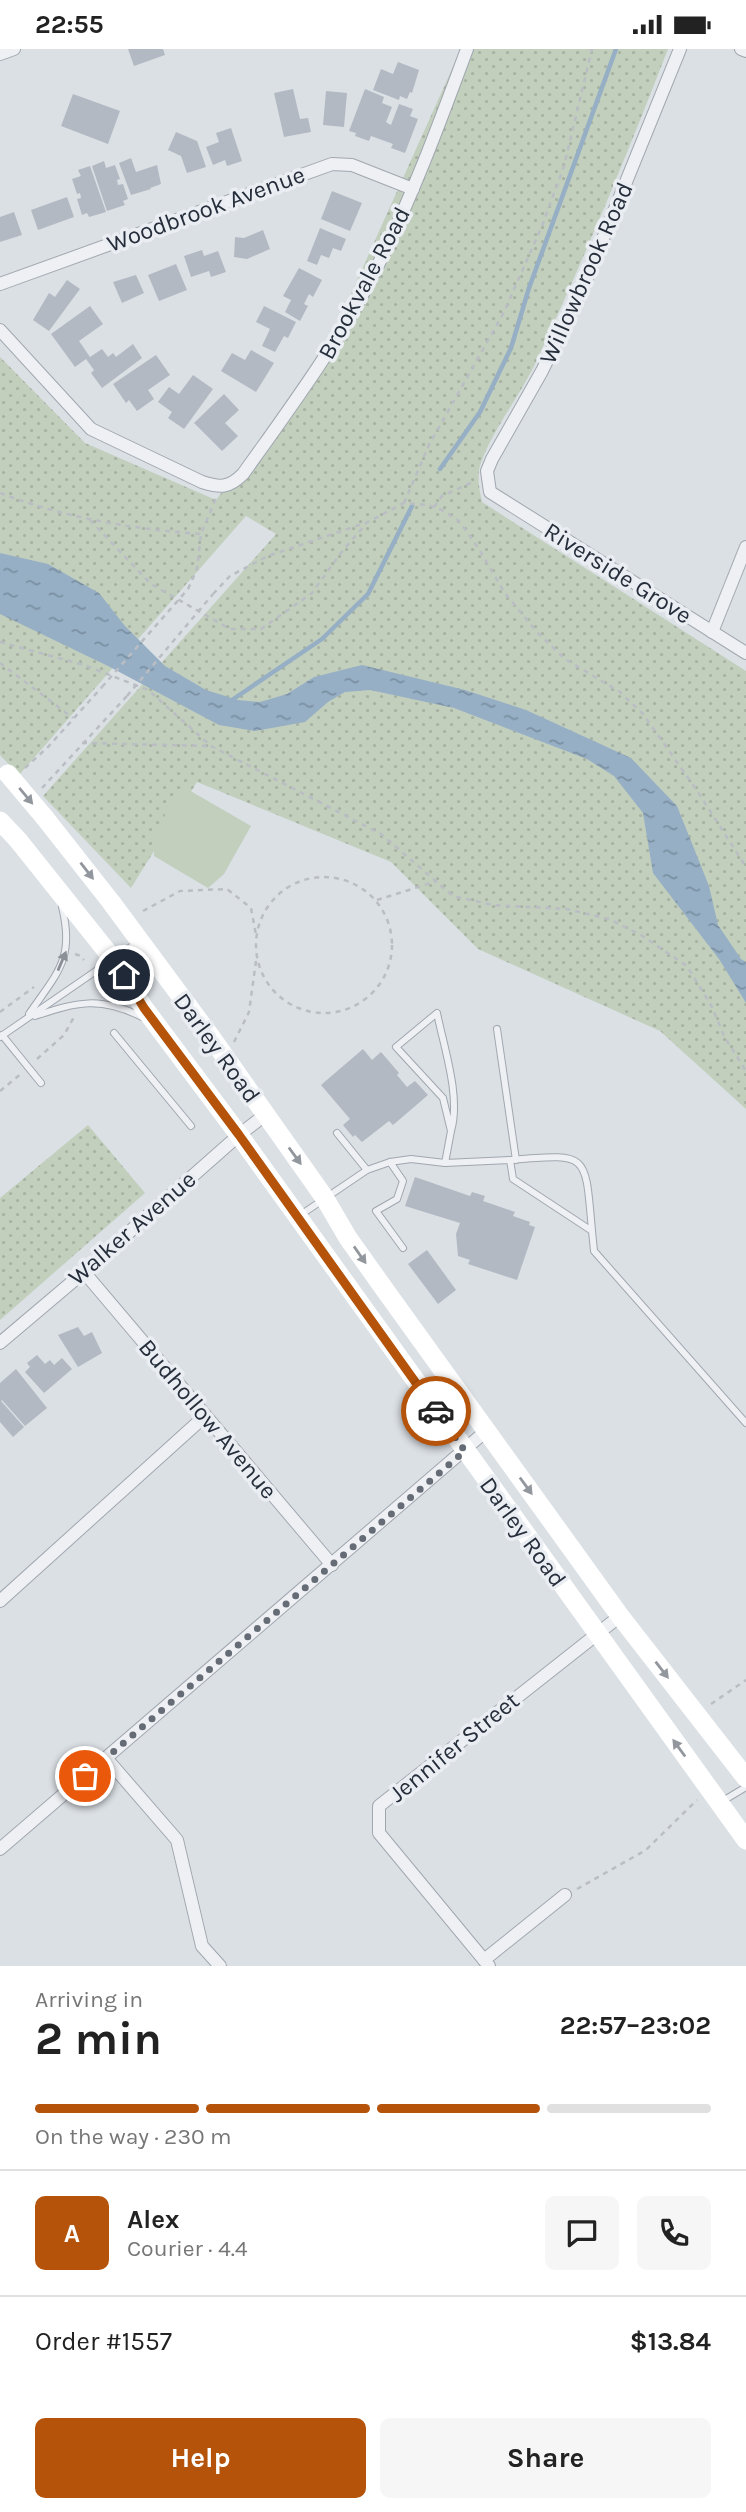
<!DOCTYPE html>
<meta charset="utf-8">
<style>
:root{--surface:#fff;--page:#f6f6f6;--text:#222;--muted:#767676;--line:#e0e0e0;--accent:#b45309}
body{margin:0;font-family:Karla,sans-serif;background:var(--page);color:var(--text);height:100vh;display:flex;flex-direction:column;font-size:26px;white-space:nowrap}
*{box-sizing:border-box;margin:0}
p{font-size:23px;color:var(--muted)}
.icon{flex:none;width:38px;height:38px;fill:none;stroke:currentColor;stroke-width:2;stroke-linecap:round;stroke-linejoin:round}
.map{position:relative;height:1917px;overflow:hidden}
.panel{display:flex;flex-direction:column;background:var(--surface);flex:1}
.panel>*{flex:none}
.pin{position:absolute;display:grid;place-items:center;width:60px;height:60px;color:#fff;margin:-30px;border:4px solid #fff;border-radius:50%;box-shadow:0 2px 7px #0007}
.courier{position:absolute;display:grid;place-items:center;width:70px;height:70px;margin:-35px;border:5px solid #b45309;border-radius:50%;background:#fff;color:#222;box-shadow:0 2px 9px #0007}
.head em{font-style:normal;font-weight:700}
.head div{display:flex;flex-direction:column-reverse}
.head{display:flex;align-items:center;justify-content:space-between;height:119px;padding:0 35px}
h1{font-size:46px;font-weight:700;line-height:52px}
.bar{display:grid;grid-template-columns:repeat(4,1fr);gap:10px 7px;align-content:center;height:84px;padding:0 35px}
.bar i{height:9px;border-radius:5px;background:var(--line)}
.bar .current{background:var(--accent)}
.bar p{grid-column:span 4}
.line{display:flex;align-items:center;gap:18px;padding:0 35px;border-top:2px solid var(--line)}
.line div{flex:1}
.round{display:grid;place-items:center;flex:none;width:74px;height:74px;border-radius:10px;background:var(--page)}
.button{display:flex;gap:14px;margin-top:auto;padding:14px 35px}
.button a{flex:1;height:80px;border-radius:10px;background:var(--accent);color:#fff;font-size:28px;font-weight:700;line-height:80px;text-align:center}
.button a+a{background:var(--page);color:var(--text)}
.status{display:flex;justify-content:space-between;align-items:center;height:49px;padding:0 35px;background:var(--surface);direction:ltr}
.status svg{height:19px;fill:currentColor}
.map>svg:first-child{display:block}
.park{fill:url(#park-dots)}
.garden{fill:#c2cfbd}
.water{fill:url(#water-ripples)}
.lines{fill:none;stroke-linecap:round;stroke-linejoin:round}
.stream{stroke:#96afc5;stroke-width:4.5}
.building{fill:#b3b9c2}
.lane-casing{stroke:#a1a7af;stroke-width:8}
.street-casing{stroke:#a1a7af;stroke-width:14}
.path{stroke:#babec4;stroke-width:2.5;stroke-dasharray:5 5;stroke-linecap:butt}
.lane{stroke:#eef0f4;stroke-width:6}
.street{stroke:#eef0f4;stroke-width:12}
.secondary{stroke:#fff;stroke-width:19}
.path-bridge{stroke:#babec4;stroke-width:2.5;stroke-dasharray:5 5;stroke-linecap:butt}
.secondary-bridge{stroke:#fff;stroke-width:19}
.oneway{fill:#92969d}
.oneway2{fill:#8a8f98}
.done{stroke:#656c76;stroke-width:7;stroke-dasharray:0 12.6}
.route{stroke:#b45309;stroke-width:9}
.labels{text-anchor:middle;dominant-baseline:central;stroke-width:7;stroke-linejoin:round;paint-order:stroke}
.street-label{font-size:24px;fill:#262e3b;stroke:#eaeef3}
</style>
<div class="status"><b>22:55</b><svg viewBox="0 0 49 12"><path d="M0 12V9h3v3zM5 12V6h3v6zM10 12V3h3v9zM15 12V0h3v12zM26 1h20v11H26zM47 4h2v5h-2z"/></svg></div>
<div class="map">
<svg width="746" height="1917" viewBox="0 0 746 1917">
<defs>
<pattern id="park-dots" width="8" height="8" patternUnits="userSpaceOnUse" patternTransform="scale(1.75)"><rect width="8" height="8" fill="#c2cfbd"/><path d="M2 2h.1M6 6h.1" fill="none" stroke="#a7b2a3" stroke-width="1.8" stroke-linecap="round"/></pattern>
<pattern id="water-ripples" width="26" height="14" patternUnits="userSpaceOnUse" patternTransform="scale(1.75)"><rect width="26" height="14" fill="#96afc5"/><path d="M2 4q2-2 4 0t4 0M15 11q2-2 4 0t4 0" fill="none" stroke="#7a8fa1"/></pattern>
</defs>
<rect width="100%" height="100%" fill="#dbe0e5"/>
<g class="park">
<path d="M 461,0 L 668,0 C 627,106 584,210 536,313 C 521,345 494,379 482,411 C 476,425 479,439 482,453 L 746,622 L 746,1060 L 660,982 L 478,900 L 391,813 L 197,733 L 131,839 L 43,747 L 276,485 L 246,467 L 19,726 L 0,706 L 0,308 L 85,394 L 216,451 L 318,318 Z"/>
<path d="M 88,1076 L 145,1144 L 0,1271 L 0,1149 Z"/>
</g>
<path class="garden" d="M 182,737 L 251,777 L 224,825 L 208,839 L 154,807 L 154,785 Z"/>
<path class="water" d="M 0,504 L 48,515 L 99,544 L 125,577 L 165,617 L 206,641 L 238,651 L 260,653 L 287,645 L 314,628 L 362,616 L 465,641 L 526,661 L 631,709 L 677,757 L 709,837 L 718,876 L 741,910 L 746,913 L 746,954 L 719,910 L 653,824 L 643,764 L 614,727 L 587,710 L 454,659 L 370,641 L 345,643 L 328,653 L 305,673 L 255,682 L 219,676 L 108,617 L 0,565 Z"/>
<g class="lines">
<g class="stream">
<path d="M 440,420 L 480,363 L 511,299 L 529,239 L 616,0"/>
<path d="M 229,653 L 322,590 L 368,545 L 412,457"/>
</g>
</g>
<g class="building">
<path d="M 128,0 L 163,0 L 165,6 L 134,17 Z"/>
<path d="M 398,13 L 419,21 L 412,44 L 410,43 L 407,50 L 400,47 L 399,51 L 373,41 L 381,20 L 393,25 Z"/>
<path d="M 293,40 L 300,70 L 308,69 L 311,83 L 284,88 L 274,44 Z"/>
<path d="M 365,40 L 384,48 L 382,54 L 392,58 L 386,73 L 389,75 L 391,76 L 399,55 L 413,60 L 410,67 L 418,70 L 405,104 L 391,99 L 393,95 L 371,87 L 369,92 L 355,87 L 356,84 L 349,82 Z"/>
<path d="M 326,42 L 347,44 L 344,78 L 323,76 Z"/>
<path d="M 73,45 L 120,62 L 108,95 L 61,77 Z"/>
<path d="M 231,79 L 242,112 L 227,117 L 225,111 L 213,116 L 206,98 L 219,93 L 216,84 Z"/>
<path d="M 176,83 L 197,92 L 206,118 L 187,124 L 181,107 L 168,101 Z"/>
<path d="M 131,109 L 136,123 L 157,116 L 161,135 L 150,139 L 151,140 L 131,146 L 119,114 Z"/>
<path d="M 104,112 L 106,119 L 115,116 L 120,130 L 117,131 L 118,136 L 123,135 L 128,150 L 123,152 L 125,156 L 107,162 L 92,117 Z"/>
<path d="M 90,117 L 106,163 L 89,168 L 87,164 L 82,166 L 77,150 L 81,149 L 80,144 L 77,145 L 72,130 L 81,127 L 78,121 Z"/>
<path d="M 332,142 L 362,154 L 350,182 L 321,170 Z"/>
<path d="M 67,148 L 74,168 L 38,181 L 31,161 Z"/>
<path d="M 14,163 L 22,186 L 0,193 L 0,168 Z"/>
<path d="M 320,179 L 346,190 L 341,202 L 333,199 L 329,209 L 321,206 L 317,216 L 307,212 Z"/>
<path d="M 263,181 L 270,200 L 247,210 L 234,208 L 235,188 L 244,189 Z"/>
<path d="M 202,201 L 204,207 L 218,202 L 226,223 L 211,228 L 209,222 L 191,228 L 184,207 Z"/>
<path d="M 176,215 L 187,241 L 159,252 L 148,226 Z"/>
<path d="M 299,219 L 322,231 L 313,248 L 309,245 L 304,255 L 308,257 L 300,272 L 285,263 L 291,251 L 283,247 Z"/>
<path d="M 136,226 L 144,244 L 122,254 L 113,233 Z"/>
<path d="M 67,231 L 80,240 L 49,282 L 33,271 L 49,244 L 55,248 Z"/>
<path d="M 90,257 L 103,275 L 79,292 L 90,308 L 102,300 L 108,308 L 113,304 L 116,308 L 133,295 L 142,309 L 102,339 L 91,324 L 94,321 L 86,310 L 75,318 L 51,285 Z"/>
<path d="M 264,257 L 296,273 L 288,289 L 284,287 L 275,303 L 262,297 L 270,280 L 256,273 Z"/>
<path d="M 251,301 L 274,314 L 256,343 L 221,322 L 232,304 L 245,311 Z"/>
<path d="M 156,306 L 170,326 L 148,341 L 154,350 L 137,362 L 129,351 L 126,354 L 113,335 Z"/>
<path d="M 193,326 L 213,340 L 184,380 L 168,369 L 172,363 L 158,353 L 169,338 L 179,345 Z"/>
<path d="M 224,345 L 239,361 L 225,374 L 238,387 L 222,402 L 194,374 Z"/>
<path d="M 363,1000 L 372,1011 L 381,1003 L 399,1024 L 397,1026 L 407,1038 L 415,1032 L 428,1046 L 393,1076 L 389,1072 L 362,1093 L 355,1086 L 353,1088 L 343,1076 L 350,1070 L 321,1036 Z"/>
<path d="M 415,1128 L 470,1147 L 472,1143 L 485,1147 L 483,1152 L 515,1163 L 513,1167 L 530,1173 L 529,1176 L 535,1178 L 517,1231 L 468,1215 L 470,1211 L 458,1207 L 456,1185 L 460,1174 L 405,1157 Z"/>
<path d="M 427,1201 L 456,1241 L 438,1255 L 408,1215 Z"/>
<path d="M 78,1278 L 84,1287 L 92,1283 L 102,1304 L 78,1318 L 58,1286 Z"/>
<path d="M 37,1306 L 45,1315 L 50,1311 L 54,1316 L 62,1309 L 72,1320 L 44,1344 L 25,1323 L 30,1318 L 27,1314 Z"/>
<path d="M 16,1320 L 47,1359 L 25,1377 L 2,1351 L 1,1352 L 24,1378 L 13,1388 L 0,1373 L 0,1334 Z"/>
</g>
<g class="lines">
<g class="lane-casing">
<g id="lane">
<path d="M 29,965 C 57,924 75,910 62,858"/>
<path d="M 35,967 C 77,953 100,947 142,968"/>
<path d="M 497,980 L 516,1111"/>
<path d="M 114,984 L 191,1077"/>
<path d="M 2,986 L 41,1034"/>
<path d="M 0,988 L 138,893"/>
<path d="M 337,1084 L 367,1121"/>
<path d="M 510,1111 C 589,1105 585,1102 592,1182"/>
<path d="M 390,1113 L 403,1132 L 397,1150 L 376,1162 L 403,1199"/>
<path d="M 445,1114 L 451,1082 L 443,1049 L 396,998 L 437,964 C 444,999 461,1048 451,1082"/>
<path d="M 299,1167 L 367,1121 L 390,1113 L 411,1110 L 445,1114 L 510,1111 L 513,1130 L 592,1182 L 594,1202 L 746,1374"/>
<path d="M 721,1753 L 746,1738"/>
</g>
</g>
<g class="street-casing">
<g id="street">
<path d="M 680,0 L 587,229 L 542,322 L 492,410 L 487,422 L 490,443 L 746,604"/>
<path d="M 741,0 L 746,2"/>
<path d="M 0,5 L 14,0"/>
<path d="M 0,235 L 332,115 L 352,116 L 413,140"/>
<path d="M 0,281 L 91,380 L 202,433 C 220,439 229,439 243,425 C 291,358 341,290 378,216 C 413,146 440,73 467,0"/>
<path d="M 712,583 L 746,498"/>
<path d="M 84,1223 L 332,1516"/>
<path d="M 0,1294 L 84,1223 L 239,1086 L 265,1066"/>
<path d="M 0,1552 L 205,1367"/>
<path d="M 106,1709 L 177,1791 L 202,1897 L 220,1917"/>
<path d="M 0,1800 L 486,1382"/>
<path d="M 484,1911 L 565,1846"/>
<path d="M 489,1917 L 379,1784 L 379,1757 L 620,1567"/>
</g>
</g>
<g class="path">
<path d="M 0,444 C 65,469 132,480 201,485"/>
<path d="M 404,454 L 429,396 L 504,263 L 542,177 L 564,117 L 592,0"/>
<path d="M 434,458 L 442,447 L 475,432"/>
<path d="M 90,471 L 151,535 L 230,580 L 261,580 L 312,544 L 343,501 L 366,475"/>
<path d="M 188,540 L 197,520 L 201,485 L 216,449"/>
<path d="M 213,545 L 230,527 L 268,507 L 368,473 L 404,454 L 428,456 L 442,461 L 459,472 L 479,500 L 504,543 L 537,583 L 565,610 L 620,643 L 643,665 L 696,740 L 746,818"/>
<path d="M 0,593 L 84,616 L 148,641 L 211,697 L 381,785 L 453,847 L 493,856 L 567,860 L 609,870 L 641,886 L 687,917 L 712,958 L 724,987 L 746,1022"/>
<path d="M 0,614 L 73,669"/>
<path d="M 82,694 L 211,697"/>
<path d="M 25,719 L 48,698 L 102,638"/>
<path d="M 42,739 L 127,647"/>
<circle cx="324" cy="896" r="68"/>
<path d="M 377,851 L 437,832"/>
<path d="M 143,862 L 180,842 L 227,840 L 251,859 L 256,886"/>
<path d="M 75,905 L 81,907 L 84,911"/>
<path d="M 0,963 L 34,938"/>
<path d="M 234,993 L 249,963 L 256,912"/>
<path d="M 37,1010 L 64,986 L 74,968"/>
<path d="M 0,1042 L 22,1024"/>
<path d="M 711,1655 L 746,1631"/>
<path d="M 577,1840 L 646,1801 L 697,1751"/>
</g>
<use href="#lane" class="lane"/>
<use href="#street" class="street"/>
<g class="secondary">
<path d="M 45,769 L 111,853 L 211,988 L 324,1148 L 348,1189 L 385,1241 L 620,1567 L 746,1729"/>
<path d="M 18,791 L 113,910 L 144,959 L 239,1086 L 746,1791"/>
</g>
<g class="path-bridge">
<path d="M 102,638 L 188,540"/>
<path d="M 127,647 L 213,545"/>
</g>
<g class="secondary-bridge">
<path d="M 8,725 L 45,769"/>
<path d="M 0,772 L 18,791"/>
</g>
</g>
<defs><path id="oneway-solid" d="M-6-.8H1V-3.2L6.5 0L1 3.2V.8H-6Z" transform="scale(1.75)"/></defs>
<g class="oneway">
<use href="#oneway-solid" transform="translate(26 747) rotate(50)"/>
<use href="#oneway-solid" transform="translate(87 822) rotate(52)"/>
<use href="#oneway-solid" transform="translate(295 1107) rotate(54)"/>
<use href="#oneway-solid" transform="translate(360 1206) rotate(55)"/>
<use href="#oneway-solid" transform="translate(526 1437) rotate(54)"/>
<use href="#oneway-solid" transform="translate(662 1621) rotate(52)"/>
<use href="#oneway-solid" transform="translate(679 1699) rotate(-126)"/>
</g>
<use class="oneway2" href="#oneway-solid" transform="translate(62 912) rotate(-67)"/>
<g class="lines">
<path class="done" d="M 85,1727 L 465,1402 L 436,1362"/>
<path class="route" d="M 124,926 L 144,959 L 239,1086 L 436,1362"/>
</g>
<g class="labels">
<g class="street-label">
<text transform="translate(206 160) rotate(-20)">Woodbrook Avenue</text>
<text transform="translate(586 224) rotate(-66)">Willowbrook Road</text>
<text transform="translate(364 234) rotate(-62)">Brookvale Road</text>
<text transform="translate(618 524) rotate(32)">Riverside Grove</text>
<text transform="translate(217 999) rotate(54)">Darley Road</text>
<text transform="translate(132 1179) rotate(-41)">Walker Avenue</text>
<text transform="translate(208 1370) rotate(50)">Budhollow Avenue</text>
<text transform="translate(523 1483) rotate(54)">Darley Road</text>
<text transform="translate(454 1698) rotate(-39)">Jennifer Street</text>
</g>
</g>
</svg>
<div class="pin" style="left:85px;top:1727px;background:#ea580c"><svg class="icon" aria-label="bag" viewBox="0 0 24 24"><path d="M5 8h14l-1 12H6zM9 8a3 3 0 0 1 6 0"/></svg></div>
<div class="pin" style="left:124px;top:926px;background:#1f2937"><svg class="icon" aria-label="home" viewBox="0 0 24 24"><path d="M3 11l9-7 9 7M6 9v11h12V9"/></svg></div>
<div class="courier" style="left:436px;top:1362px"><svg class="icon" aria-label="car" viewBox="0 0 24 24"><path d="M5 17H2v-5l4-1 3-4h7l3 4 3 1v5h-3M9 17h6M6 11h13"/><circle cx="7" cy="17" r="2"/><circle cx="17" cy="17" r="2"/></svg></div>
</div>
<section class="panel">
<div class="head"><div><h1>2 min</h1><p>Arriving in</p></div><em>22:57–23:02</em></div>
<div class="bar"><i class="current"></i><i class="current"></i><i class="current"></i><i></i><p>On the way · 230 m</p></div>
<div class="line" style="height:126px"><b class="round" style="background:var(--accent);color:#fff">A</b><div><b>Alex</b><p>Courier · 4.4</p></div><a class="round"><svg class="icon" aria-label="chat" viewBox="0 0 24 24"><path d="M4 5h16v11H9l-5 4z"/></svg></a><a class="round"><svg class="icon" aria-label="phone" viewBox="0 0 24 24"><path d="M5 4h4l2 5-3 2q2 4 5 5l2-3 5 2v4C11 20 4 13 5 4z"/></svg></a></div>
<div class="line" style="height:91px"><div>Order #1557</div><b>$13.84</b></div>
<div class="button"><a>Help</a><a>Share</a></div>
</section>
